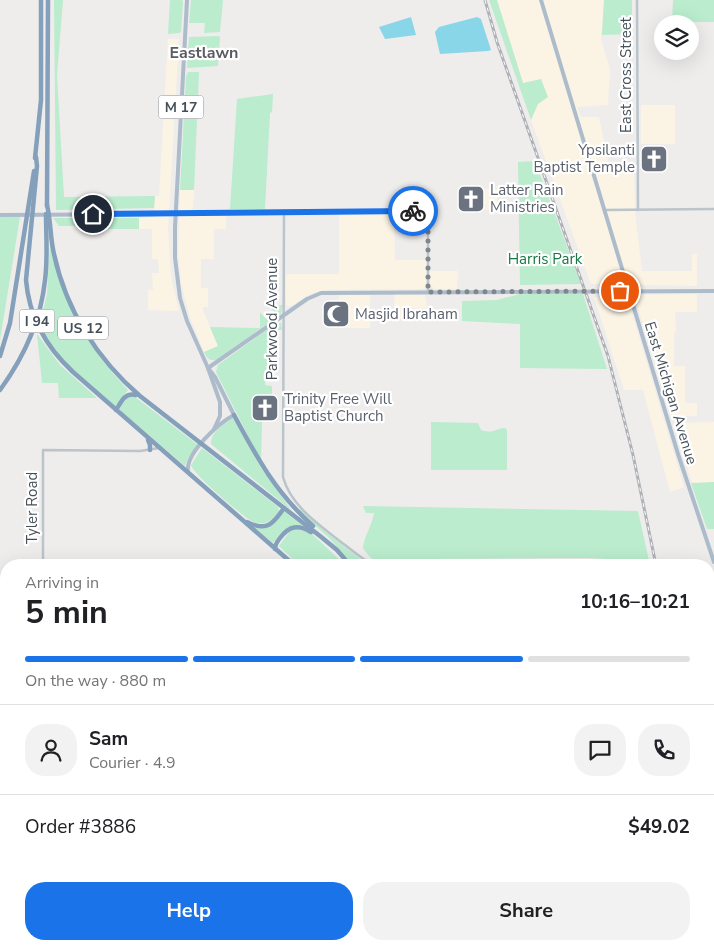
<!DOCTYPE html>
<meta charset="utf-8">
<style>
:root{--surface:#fff;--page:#f2f2f2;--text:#202124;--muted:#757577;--line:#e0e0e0;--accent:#1a73e8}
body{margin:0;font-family:"Nunito Sans",sans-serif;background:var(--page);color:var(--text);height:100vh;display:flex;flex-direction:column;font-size:19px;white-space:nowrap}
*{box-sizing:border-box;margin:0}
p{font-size:16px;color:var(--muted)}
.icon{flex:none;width:28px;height:28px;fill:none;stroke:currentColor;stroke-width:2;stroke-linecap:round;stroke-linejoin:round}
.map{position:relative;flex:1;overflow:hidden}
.sheet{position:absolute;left:0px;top:559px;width:715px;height:391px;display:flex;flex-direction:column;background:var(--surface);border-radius:20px 20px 0 0;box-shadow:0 5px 20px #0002}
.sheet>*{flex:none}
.tools{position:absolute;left:654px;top:15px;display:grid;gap:10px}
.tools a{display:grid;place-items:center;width:45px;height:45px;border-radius:50%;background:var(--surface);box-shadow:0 5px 20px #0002;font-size:25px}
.pin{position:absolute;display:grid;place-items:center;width:42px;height:42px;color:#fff;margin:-21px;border:2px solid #fff;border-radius:50%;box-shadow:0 1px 5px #0007}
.courier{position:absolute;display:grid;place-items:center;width:50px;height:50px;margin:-25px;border:4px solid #1a73e8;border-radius:50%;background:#fff;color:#222;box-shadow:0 1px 6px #0007}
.head em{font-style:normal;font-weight:700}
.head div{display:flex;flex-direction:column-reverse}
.head{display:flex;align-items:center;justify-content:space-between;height:85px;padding:0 25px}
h1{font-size:32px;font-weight:700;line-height:38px}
.bar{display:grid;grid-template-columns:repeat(4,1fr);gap:8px 5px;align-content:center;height:60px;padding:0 25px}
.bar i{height:6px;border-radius:4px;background:var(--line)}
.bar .active{background:var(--accent)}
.bar p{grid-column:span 4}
.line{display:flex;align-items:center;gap:12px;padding:0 25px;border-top:1px solid var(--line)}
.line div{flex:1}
.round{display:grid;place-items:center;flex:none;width:52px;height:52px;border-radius:20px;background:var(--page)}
.primary-button{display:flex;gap:10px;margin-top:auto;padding:10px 25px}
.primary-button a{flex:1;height:58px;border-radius:20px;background:var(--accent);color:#fff;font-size:20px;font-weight:700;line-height:58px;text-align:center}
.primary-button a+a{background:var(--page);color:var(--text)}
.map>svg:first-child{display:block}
.commercial{fill:#fbf4e4}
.green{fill:#baeccd}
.water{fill:#88d6e8}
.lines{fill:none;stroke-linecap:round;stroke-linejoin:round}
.minor{stroke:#bac4cb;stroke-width:2.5}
.major{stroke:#acbccb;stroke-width:4}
.highway{stroke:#84a0ba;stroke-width:4.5}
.rail-casing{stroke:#aeb1b6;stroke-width:3}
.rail{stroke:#fff;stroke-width:1;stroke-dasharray:4;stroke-linecap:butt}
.done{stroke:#80878c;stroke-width:5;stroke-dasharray:0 9}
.route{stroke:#1a73e8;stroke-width:6}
.labels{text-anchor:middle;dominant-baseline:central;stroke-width:4.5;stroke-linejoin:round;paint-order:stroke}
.shield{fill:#fff;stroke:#7d848b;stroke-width:1}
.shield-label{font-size:14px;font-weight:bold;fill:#455059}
.street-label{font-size:15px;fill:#455059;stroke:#fff}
.worship-label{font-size:15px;fill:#5b616d;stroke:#fff;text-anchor:start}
.park-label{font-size:15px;fill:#197746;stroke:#fff}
.neighbourhood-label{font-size:16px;font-weight:bold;fill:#595d61;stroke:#fff}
</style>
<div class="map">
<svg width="714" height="949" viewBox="0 0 714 949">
<rect width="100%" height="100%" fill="#efecec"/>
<g class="commercial">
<path d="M 497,0 L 604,0 L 601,40 L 610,69 L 608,105 L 577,107 L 581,117 L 599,117 L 609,165 L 634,165 L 635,213 L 642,271 L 692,271 L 692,254 L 697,254 L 697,286 L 591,284 L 531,120 L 538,104 L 523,83 Z"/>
<path d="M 168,39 L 179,39 L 168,229 L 171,277 L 179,311 L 148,310 L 148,290 L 153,290 L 152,273 L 159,273 L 158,259 L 152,259 L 152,229 L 139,229 L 139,218 L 154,217 L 155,196 L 159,196 Z"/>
<rect x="641" y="105" width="34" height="39"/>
<path d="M 484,189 L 497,189 L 497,209 L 484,210 Z"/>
<path d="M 180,190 L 194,190 L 192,215 L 226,215 L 226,229 L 214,229 L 214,259 L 201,259 L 201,288 L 208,288 L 208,307 L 203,307 L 203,310 L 218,346 L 204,352 L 189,315 L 181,283 L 178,252 Z"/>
<path d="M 339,214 L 394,214 L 395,260 L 427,260 L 426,287 L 422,289 L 326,290 L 310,294 L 291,306 L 287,306 L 286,303 L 286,278 L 287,274 L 339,274 Z"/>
<path d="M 430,271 L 458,271 L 457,289 L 435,289 L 430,285 Z"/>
<path d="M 395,294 L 425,295 L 427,308 L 404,308 L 404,319 L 393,319 Z"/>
<path d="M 697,294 L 697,312 L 675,312 L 676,332 L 674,333 L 674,366 L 685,366 L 685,403 L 697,403 L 697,416 L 671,416 L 634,295 Z"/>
<rect x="339" y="295" width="31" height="33"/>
<path d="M 627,296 L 684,487 L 670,492 L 643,390 L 624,390 L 594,297 Z"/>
<path d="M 714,422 L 714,529 L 707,529 L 673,423 Z"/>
</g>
<g class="green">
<path d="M 54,0 L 63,0 L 57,75 L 64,197 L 155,196 L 154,208 L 56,210 Z"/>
<path d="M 170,0 L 182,0 L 183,2 L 181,32 L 179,33 L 168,34 Z"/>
<path d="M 191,0 L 223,0 L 220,32 L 204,33 L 205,23 L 189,23 Z"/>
<path d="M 489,0 L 497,0 L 523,83 L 541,79 L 548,97 L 538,104 L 531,120 Z"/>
<path d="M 604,0 L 632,0 L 632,34 L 602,35 Z"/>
<path d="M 673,0 L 714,0 L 714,22 L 672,22 Z"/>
<path d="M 218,36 L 220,37 L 218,66 L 187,68 L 189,37 Z"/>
<path d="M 188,72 L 199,72 L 194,190 L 180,190 L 186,77 Z"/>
<path d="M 273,94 L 272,112 L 270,113 L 265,209 L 230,209 L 237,99 Z"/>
<path d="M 535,161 L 581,284 L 520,285 L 518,162 Z"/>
<path d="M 0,216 L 20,217 L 0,340 Z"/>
<path d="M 53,218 L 139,218 L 139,229 L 88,229 L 87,226 L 59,226 Z"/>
<path d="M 50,243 C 64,305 84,343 128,390 L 115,406 L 65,362 L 47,338 L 40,324 L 47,294 Z"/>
<path d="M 520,294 L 583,294 L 607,369 L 520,368 L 520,324 L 462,321 L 462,301 L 497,300 Z"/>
<path d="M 268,305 L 283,305 L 281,314 L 216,360 C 209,361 207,358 204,352 L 218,346 L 210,327 L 260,328 L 260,312 L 266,319 C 271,319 273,317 274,312 L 271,308 L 267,307 Z"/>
<path d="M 276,323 L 281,323 L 282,330 L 277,330 C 268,348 266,366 265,385 L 272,386 L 272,400 L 255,399 L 252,401 L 253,411 L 262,423 L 261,462 L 216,372 L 218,365 Z"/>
<path d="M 37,334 L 60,365 L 97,398 L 59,398 L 58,383 L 42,383 Z"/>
<path d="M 129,396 L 135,397 L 198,445 L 188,458 L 185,466 L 123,413 L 120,409 L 121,405 Z"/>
<path d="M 233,418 L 261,468 L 292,511 L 211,444 C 211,431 224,424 233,418 Z"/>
<path d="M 431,422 L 478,423 L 481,430 C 494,434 494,429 505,428 L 507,430 L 507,470 L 431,470 Z"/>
<path d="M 202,448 L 278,507 L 279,511 C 274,517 270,524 261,523 C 257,523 253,522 250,520 C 240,514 193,474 191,465 Z"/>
<path d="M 714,482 L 714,529 L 707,529 L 691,483 Z"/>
<path d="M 363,506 L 638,511 L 650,565 L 639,565 L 638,563 L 625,560 L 587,558 L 429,559 L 405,563 L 402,565 C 383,565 374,565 363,548 C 364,536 372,526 374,513 L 366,513 Z"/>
<path d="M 301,508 L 322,529 L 368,565 L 354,565 L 329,538 L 299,511 Z"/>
<path d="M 284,511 L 303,526 C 288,523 282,533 273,543 L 254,527 L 269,527 L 276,521 Z"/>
<path d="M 296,529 L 311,533 L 345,565 L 299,565 L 279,546 L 290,531 Z"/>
<rect x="0" y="810" width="6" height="36"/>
</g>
<g class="water">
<path d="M 411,17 L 416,35 L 385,39 L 379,27 Z"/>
<path d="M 477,17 L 481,19 L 491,50 L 488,51 L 440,54 L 435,32 L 439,27 Z"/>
</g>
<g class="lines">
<g class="minor">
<path d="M 637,0 L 638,210"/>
<path d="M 604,210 L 714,209"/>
<path d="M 284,213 L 283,477 C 291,507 322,527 345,545 C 354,552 363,560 374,565"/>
<path d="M 175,214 L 428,211 L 428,292"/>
<path d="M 43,565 L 43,450 L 140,451 L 159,448"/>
<path d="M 0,797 L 6,793"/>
<path d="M 300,944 L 300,949"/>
</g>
<g class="major">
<path d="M 187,0 L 175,227 L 175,258 L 180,298 L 187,321 L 208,368 L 220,402 L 220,416 L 214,429"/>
<path d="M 541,0 L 678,454 L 714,562"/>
<path d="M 0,215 L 175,214"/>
<path d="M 208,368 L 307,299 L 321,293 L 714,291"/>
<path d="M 188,472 C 185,453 219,423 234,415 L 215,377 L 208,368"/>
<path d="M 0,806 L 6,806"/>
<path d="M 0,849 L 6,849"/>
<path d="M 0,854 L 6,855"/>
<path d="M 44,944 L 44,948"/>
<path d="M 50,944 L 50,945"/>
</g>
<g class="highway">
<path d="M 36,157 L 37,166 L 26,280 C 29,317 46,347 73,372 L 294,565"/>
<path d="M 35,158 L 41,100 L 41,0"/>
<path d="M 47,205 C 51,221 50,238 54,254 C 66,310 97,359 140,396 L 320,536 L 337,550 L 350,565"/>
<path d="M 47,206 L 48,0"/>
<path d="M 0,356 L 10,323 L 34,171"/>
<path d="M 0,390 C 24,357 41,320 45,280 C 48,258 46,236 46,214"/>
<path d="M 116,410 C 121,402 125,392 136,395"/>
<path d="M 234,415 C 257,458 276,493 313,526"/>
<path d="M 148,440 L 150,445 L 150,450"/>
<path d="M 247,522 C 267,532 273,524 284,508"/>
<path d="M 275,549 C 275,544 277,542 280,538 C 289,526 298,524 311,532"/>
<path d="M 629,944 L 630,949"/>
</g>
<g class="rail-casing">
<g id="rail">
<path d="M 485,0 L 497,42 L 608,356 L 633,455 L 656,565"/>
<path d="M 709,818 L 714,843"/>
<path d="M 709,867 L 709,847"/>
<path d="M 709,911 L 714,915"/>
</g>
</g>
<use href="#rail" class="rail"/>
</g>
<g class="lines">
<path class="done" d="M 413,211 L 428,211 L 428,292 L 620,291"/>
<path class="route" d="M 93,214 L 413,211"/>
</g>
<defs>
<g id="church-square" transform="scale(1.4375)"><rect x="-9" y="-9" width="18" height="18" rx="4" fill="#6b7280" stroke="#fff"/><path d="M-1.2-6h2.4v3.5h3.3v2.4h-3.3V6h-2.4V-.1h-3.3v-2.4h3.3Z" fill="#fff"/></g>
<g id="mosque-square" transform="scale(1.4375)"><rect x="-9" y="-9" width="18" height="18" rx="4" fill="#6b7280" stroke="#fff"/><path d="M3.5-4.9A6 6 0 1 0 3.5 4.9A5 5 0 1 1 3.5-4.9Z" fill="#fff"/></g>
</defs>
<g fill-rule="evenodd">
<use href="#church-square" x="654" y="159"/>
<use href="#church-square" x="471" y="199"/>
<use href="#mosque-square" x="336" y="314"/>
<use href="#church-square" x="265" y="408"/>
</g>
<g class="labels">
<g class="shield">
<rect x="158.5" y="95.5" width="45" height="23" rx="4"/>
<rect x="19.5" y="309.5" width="35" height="23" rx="4"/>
<rect x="58" y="316.5" width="50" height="23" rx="4"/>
</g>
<g class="shield-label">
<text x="181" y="107">M 17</text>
<text x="37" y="321">I 94</text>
<text x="83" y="328">US 12</text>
</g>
<g class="street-label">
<text transform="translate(626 75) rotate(-90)">East Cross Street</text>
<text transform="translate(272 319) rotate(-90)">Parkwood Avenue</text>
<text transform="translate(671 393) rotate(73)">East Michigan Avenue</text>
<text transform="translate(32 508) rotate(-90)">Tyler Road</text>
</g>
<g class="worship-label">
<text x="635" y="150" text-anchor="end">Ypsilanti<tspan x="635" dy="17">Baptist Temple</tspan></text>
<text x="490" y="190">Latter Rain<tspan x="490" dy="17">Ministries</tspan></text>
<text x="355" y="314">Masjid Ibraham</text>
<text x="284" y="399">Trinity Free Will<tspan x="284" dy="17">Baptist Church</tspan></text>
</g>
<g class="park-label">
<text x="545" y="259">Harris Park</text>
</g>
<g class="neighbourhood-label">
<text x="204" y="53">Eastlawn</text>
</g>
</g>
</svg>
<div class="tools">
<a><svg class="icon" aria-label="layers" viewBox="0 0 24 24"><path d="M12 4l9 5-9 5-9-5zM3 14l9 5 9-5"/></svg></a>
</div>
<div class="pin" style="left:620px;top:291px;background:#ea580c"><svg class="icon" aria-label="bag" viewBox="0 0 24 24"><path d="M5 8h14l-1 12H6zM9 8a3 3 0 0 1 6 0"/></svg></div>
<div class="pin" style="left:93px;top:214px;background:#1f2937"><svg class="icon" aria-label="home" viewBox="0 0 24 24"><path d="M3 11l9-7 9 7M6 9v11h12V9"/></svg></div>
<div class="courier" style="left:413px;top:211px"><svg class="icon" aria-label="bike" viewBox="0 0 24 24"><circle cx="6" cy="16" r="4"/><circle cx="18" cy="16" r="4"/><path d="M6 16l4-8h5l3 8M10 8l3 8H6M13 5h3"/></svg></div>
<section class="sheet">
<div class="head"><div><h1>5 min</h1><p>Arriving in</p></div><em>10:16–10:21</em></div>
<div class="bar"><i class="active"></i><i class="active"></i><i class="active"></i><i></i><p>On the way · 880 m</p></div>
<div class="line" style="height:90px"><a class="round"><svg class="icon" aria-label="person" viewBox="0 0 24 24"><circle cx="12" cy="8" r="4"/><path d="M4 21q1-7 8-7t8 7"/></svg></a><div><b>Sam</b><p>Courier · 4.9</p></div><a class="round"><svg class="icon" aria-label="chat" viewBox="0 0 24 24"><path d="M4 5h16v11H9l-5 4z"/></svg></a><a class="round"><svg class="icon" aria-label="phone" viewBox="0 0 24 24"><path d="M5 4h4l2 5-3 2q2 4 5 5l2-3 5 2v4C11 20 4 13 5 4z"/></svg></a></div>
<div class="line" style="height:65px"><div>Order #3886</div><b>$49.02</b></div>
<div class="primary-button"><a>Help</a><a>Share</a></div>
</section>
</div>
